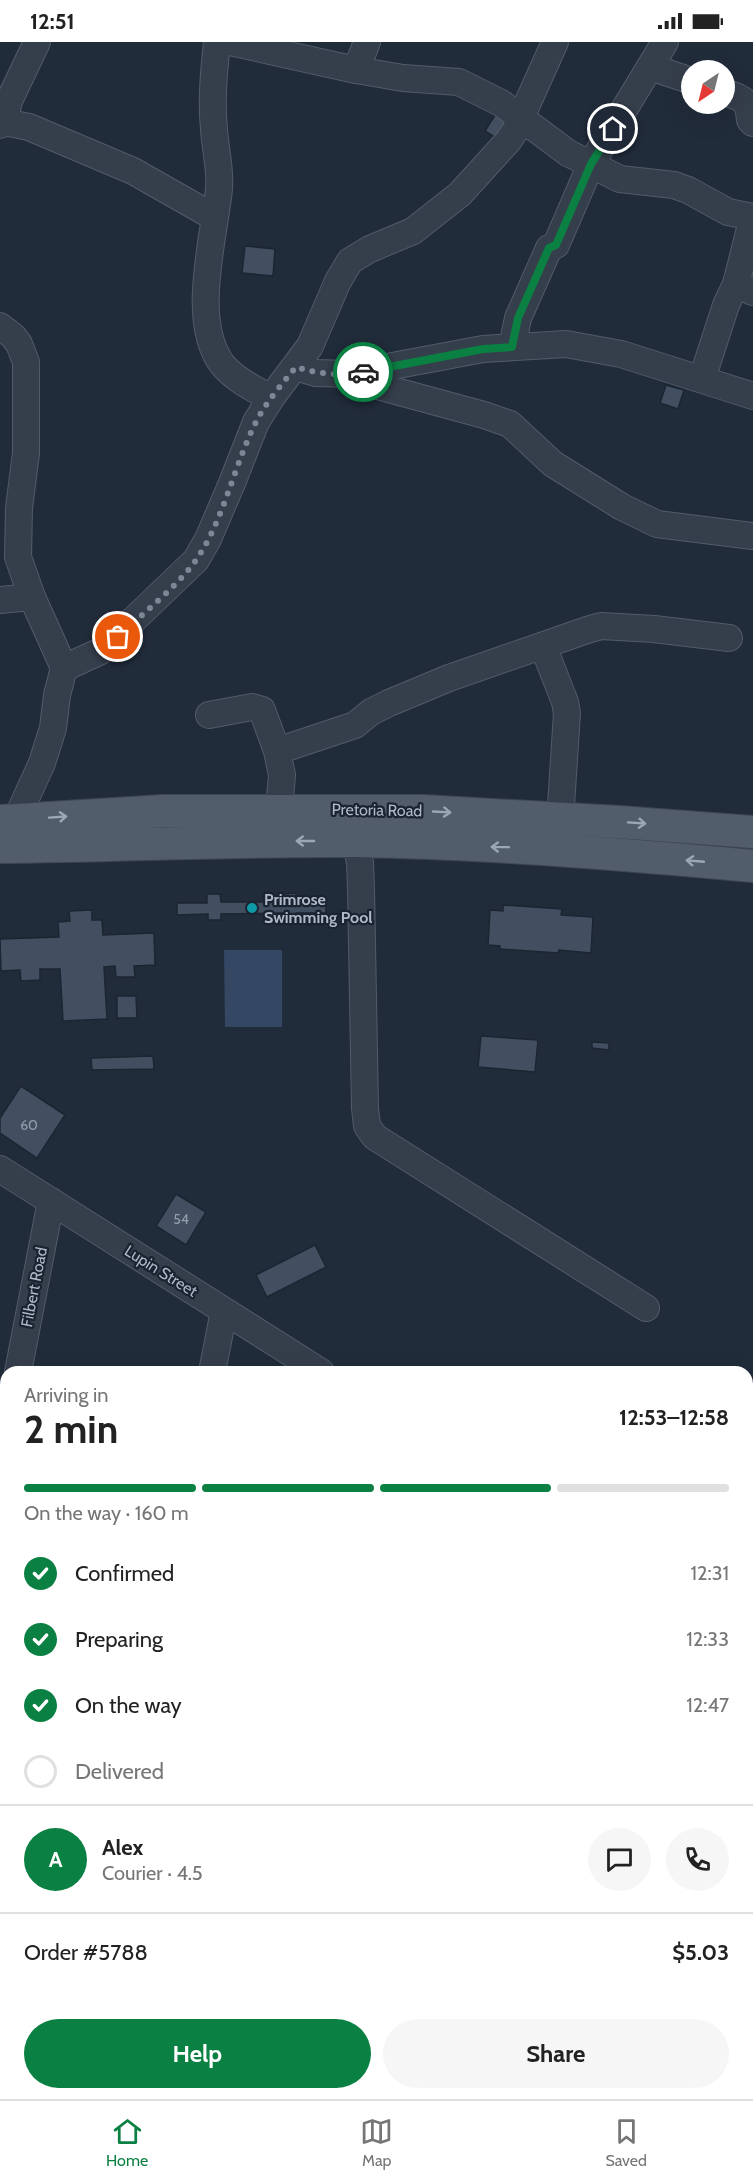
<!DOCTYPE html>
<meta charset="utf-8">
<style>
:root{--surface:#fff;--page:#f6f6f6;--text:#222;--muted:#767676;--line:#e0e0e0;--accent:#0b8043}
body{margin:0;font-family:Cabin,sans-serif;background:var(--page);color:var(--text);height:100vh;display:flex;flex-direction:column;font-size:22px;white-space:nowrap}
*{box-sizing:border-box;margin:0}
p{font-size:20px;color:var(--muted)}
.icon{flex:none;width:33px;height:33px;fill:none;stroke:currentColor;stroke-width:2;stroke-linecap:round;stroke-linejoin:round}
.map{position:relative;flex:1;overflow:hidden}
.panel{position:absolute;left:0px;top:1324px;width:753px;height:734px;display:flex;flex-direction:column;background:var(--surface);border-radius:18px 18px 0 0;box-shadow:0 6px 24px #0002}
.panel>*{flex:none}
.needle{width:39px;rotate:215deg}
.fabs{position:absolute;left:681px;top:18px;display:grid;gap:12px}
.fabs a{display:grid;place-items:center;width:54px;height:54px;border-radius:50%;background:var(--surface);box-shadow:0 6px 24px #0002;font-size:30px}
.pin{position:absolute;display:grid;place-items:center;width:51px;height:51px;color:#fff;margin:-26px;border:3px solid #fff;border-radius:50%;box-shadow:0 2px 6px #0007}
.courier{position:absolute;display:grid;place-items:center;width:60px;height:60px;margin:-30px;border:4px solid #0b8043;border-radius:50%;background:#fff;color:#222;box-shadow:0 2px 8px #0007}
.head em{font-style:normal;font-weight:800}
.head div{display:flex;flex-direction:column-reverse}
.head{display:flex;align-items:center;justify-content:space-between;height:102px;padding:0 24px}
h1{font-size:39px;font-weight:800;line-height:45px}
.bar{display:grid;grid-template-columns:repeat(4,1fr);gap:9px 6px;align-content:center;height:72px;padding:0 24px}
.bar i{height:8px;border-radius:4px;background:var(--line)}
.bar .current{background:var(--accent)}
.bar p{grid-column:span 4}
.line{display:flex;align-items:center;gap:15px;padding:0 24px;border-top:2px solid var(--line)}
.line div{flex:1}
.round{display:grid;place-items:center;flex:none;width:63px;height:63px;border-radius:32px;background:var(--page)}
ol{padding:0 24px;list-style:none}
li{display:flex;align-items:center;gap:18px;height:66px}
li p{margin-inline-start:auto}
li .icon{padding:6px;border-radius:50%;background:var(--accent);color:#fff;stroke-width:4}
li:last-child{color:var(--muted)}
li i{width:33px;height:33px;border:3px solid var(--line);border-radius:50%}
.action{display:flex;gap:12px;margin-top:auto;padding:12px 24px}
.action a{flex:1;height:69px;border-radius:36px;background:var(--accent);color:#fff;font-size:24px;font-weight:800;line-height:69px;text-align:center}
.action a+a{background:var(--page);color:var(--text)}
.status{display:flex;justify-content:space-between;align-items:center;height:42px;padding:0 30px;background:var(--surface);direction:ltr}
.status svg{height:16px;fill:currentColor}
.menu{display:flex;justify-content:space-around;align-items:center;height:84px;border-top:2px solid var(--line);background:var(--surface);font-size:16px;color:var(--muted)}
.menu a{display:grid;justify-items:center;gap:3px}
.menu .current{color:var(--accent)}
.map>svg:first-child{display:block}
.water{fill:#344863}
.building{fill:#414f60;stroke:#1c2532;stroke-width:1.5}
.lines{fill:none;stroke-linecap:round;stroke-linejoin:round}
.minor-casing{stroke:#525c69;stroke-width:28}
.major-casing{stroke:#3e4754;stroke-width:34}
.minor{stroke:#353e4b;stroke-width:26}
.major{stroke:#525d6b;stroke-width:32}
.oneway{stroke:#9ca7b5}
.done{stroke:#7d8896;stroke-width:6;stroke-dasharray:0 10.8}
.route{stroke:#0b8043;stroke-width:8}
.culture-dot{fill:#0f9aa8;stroke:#1a2330;stroke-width:2}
.labels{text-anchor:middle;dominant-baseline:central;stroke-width:4.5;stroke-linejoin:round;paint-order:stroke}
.number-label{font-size:14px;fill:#949ead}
.street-label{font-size:16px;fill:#afb9c7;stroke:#1a2330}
.poi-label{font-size:16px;font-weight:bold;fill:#afb9c7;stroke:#1a2330;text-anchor:start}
</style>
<div class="status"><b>12:51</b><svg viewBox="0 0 49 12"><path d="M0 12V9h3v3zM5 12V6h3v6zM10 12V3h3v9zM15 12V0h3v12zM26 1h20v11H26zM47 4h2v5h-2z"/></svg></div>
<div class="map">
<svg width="753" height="2057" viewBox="0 0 753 2057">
<rect width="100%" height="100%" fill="#212c3b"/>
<path class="water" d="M 224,908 L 282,908 L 282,985 L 225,985 Z"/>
<g class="building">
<path d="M 495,73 L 509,81 L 499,98 L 485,89 Z"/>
<path d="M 245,204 L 275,207 L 273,234 L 242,231 Z"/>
<path d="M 666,343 L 684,348 L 678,367 L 660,361 Z"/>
<path d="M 296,851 L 296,859 L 326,859 L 326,871 L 296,871 L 296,877 L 283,877 L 283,871 L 221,872 L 221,878 L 208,878 L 208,872 L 177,873 L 177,861 L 207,861 L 207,852 L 220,852 L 221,860 L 282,860 L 282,852 Z"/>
<path d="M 503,863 L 562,867 L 561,873 L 593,875 L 591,911 L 559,908 L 558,911 L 500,907 L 500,904 L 488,903 L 490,868 L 503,869 Z"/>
<path d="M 92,868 L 92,878 L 102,878 L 103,893 L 154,891 L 155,923 L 134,924 L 135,935 L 116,935 L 115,924 L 104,925 L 107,977 L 63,979 L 60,927 L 40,927 L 40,938 L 21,939 L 20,928 L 1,929 L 0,897 L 59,895 L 58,880 L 70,879 L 69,869 Z"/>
<path d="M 117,954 L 136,954 L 137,976 L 117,976 Z"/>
<path d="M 481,994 L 538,998 L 535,1030 L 478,1025 Z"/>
<path d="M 592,1000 L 609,1001 L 609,1008 L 592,1006 Z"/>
<path d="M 153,1014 L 154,1027 L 92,1028 L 91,1016 Z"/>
<path d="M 21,1044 L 65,1073 L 37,1116 L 0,1091 L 0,1076 Z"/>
<path d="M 176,1152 L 206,1170 L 186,1203 L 156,1184 Z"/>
<path d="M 315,1203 L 326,1225 L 267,1255 L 256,1233 Z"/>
</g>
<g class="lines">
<g class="minor-casing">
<g id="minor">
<path d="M 217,0 C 214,29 211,58 214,87 C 215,106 221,128 219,147 C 214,196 190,279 222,322 C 234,337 254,347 271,356 L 310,304 L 338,239 L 350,219 L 370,207 L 413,189 L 460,152 L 509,98 L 515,89 L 555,0"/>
<path d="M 230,0 L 356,28 L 403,36 L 459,40 L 501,61 L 568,111 L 620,137 L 674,143 L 688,148 L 728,170 L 753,175"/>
<path d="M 650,25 L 692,39"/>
<path d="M 356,28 L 367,0"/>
<path d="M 724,50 C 744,57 748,57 750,78 L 753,81"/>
<path d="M 4,80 L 9,59 L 37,0"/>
<path d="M 0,83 L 4,80 L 29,85 L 133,129 L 214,175"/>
<path d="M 753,175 L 736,242 L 753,250"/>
<path d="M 0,284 L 13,294 L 19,302 L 26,320 L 26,411 L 19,466 L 18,515 L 32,555 L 64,626 L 57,653 L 53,686 L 42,721 L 16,778 L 6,793"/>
<path d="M 512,305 L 518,276 L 549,206 L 556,203 L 591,122 L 665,0"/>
<path d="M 296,325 L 316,331 L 350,332 L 483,307 L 566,302 L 621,312 L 753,354"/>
<path d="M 370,328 L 373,337 L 381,345 L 484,373 L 510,382 L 553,422 L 622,465 L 657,482 L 753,494"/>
<path d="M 702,337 L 726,263 L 736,242"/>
<path d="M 0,558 L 32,555"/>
<path d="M 543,604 L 565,660 L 567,671 L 559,794"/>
<path d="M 64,626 L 101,609 L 196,518 L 208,497 L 232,441 L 256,380 L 271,356"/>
<path d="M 209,673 L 252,665 L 262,668 L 277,709"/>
<path d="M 279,767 L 282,733 L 277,709 L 355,683 L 371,670 L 389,661 L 449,636 L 587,588 L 601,584 L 654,587 L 729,596"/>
<path d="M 352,780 L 360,821 L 361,846 L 365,1066 L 367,1084 L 375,1095 L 646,1266"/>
<path d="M 0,1127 L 321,1330"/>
<path d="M 18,1330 L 51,1159"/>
<path d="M 212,1330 L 224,1269"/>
<path d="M 0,1424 L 6,1393"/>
<path d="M 747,1624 L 753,1627"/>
<path d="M 0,1757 L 6,1758"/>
<path d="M 747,1880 L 753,1881"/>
<path d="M 136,2057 L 136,2052"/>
<path d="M 307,2057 L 308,2052"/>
<path d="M 512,2057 L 513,2052"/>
</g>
</g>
<g class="major-casing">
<g id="major">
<path d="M 0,779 L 164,769 L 422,769 L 619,780 L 753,790"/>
<path d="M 0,805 C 118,804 236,798 354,799 C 487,801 620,812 753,824"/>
</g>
</g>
<use href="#minor" class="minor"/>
<use href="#major" class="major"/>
</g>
<defs><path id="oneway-shaft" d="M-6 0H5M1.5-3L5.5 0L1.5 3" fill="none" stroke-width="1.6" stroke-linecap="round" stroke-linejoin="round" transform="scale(1.5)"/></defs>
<g class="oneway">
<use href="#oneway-shaft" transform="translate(442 770) rotate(3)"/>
<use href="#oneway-shaft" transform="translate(58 775) rotate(-4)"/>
<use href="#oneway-shaft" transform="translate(637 781) rotate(4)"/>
<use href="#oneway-shaft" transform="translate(305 799) rotate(180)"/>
<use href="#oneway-shaft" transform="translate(500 805) rotate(-179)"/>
<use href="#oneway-shaft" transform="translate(695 819) rotate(-175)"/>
</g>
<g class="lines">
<path class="done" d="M 118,595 C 141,573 178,544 196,518 C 224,478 234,423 256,380 C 266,360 282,342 296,325 C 319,332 339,334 363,330"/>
<path class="route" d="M 363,330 L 483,307 L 512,305 L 518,276 L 549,206 L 556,203 L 591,122 L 613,87"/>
</g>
<circle class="culture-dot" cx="252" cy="866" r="6"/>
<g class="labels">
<g class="number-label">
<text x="29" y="1083">60</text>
<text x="181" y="1177">54</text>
</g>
<g class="street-label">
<text transform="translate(377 768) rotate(1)">Pretoria Road</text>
<text transform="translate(161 1229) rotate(32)">Lupin Street</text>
<text transform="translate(34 1245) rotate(-79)">Filbert Road</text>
</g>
<g class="poi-label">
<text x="264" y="857">Primrose<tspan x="264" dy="18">Swimming Pool</tspan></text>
</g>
</g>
</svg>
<div class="fabs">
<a><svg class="needle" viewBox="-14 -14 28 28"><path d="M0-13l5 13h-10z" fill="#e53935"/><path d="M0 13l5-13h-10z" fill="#767676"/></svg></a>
</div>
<div class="pin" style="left:118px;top:595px;background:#ea580c"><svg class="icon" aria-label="bag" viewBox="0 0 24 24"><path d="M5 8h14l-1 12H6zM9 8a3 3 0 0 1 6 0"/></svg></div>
<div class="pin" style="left:613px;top:87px;background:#1f2937"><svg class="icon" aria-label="home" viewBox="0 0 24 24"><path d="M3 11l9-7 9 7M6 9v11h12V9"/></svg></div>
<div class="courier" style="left:363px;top:330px"><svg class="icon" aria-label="car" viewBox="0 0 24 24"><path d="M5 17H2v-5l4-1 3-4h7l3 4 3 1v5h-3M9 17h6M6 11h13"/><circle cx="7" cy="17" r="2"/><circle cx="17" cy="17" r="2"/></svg></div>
<section class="panel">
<div class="head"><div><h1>2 min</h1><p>Arriving in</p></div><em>12:53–12:58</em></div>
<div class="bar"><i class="current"></i><i class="current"></i><i class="current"></i><i></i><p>On the way · 160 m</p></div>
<ol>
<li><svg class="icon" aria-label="check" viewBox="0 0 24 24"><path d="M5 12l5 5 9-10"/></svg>Confirmed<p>12:31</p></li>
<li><svg class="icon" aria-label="check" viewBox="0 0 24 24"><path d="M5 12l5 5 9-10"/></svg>Preparing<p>12:33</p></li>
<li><svg class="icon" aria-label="check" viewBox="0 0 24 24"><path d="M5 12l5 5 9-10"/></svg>On the way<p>12:47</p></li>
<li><i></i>Delivered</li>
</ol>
<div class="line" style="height:108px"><b class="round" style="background:var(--accent);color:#fff">A</b><div><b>Alex</b><p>Courier · 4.5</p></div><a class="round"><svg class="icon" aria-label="chat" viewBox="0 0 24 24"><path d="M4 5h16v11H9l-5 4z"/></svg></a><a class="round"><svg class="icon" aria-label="phone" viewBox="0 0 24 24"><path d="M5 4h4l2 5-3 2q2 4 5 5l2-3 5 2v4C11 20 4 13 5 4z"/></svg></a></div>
<div class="line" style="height:78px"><div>Order #5788</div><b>$5.03</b></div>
<div class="action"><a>Help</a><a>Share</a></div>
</section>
</div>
<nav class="menu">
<a class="current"><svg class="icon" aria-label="home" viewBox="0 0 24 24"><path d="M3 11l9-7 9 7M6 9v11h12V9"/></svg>Home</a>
<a><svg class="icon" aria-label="map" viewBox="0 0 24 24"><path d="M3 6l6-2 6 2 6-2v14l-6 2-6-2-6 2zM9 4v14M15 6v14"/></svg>Map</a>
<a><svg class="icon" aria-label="saved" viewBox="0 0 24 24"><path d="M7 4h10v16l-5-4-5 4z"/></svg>Saved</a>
</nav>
